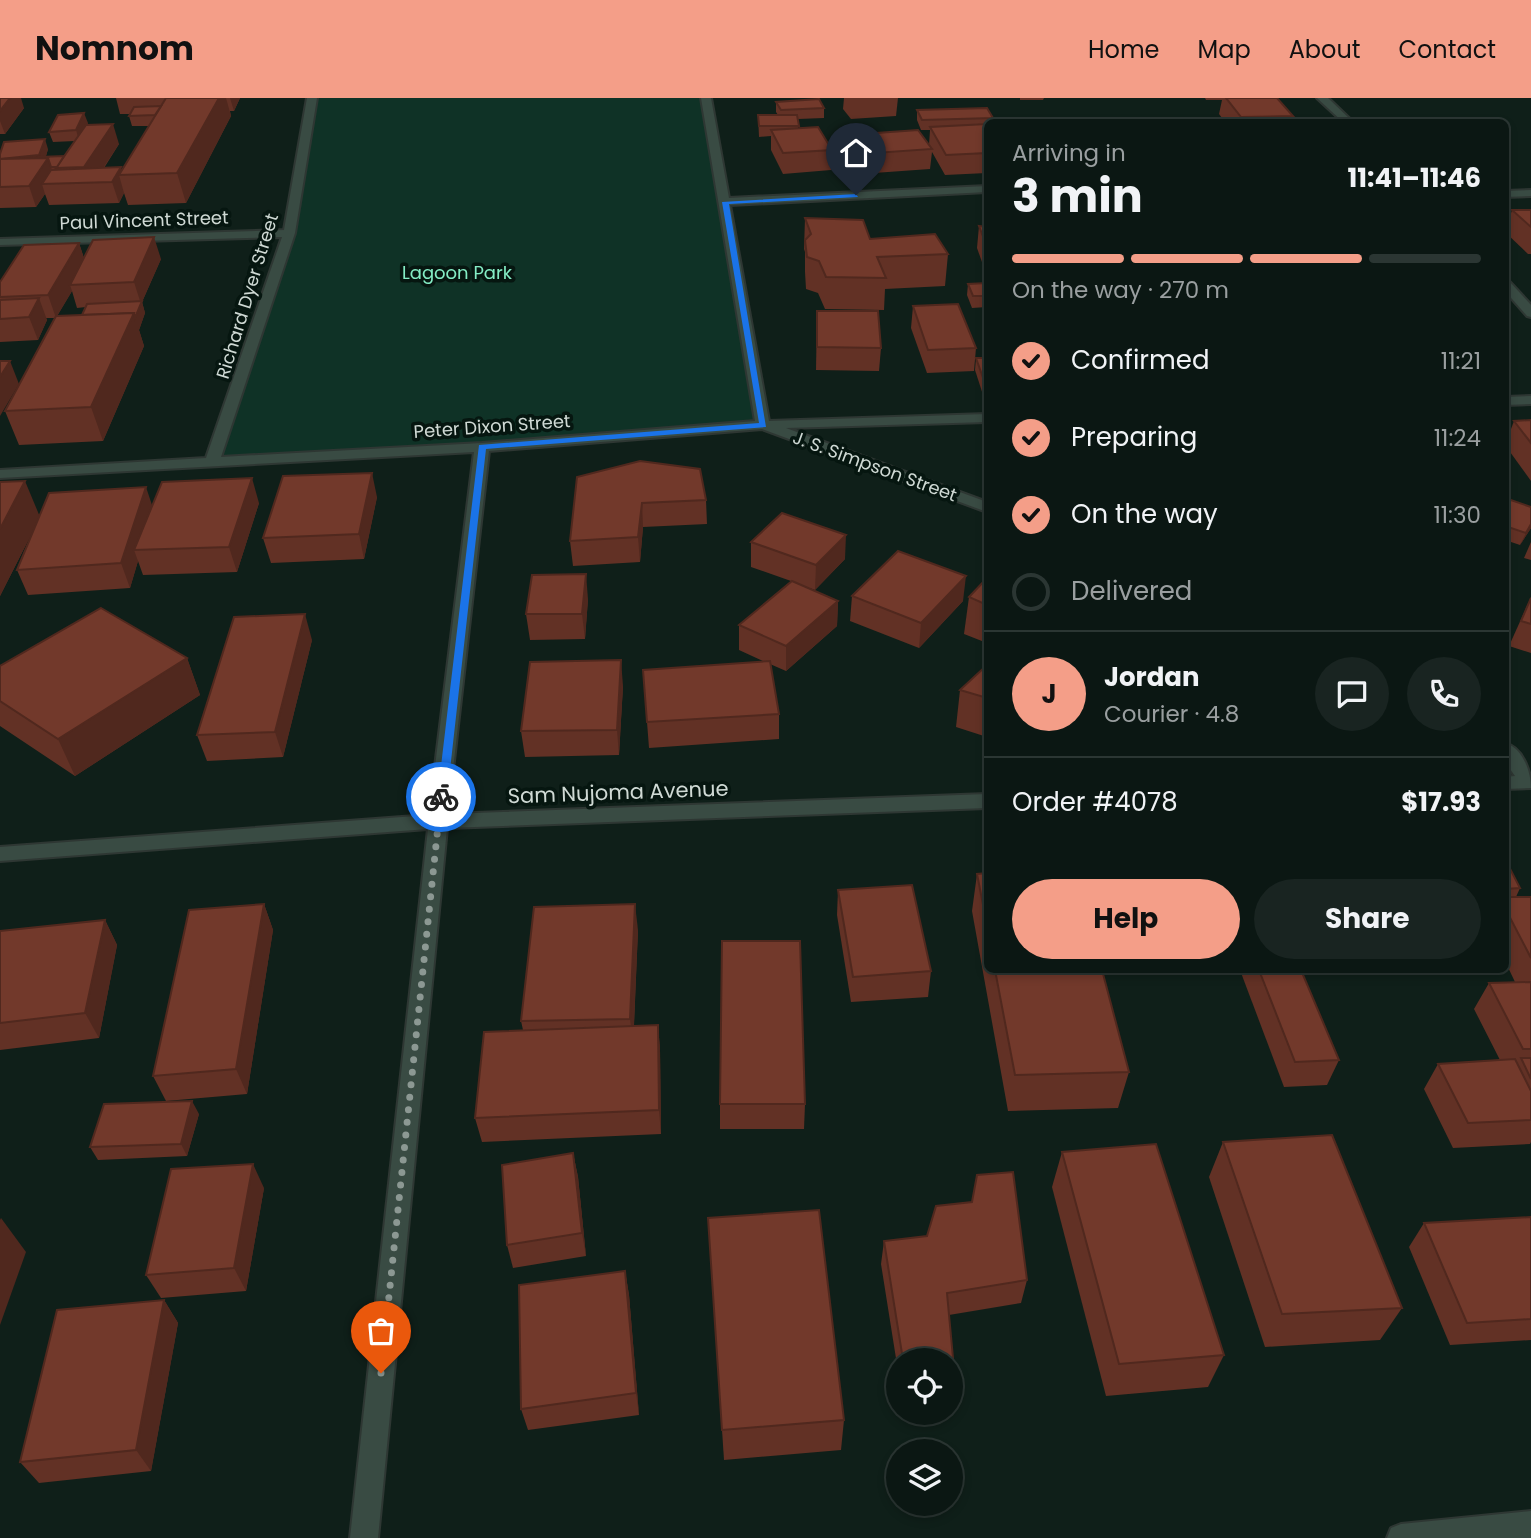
<!DOCTYPE html>
<meta charset="utf-8">
<style>
:root{--surface:#0b1713;--page:#192421;--text:#f1f3f6;--muted:#9a9fa0;--line:#2b3633;--accent:#f49e88}
body{margin:0;font-family:Poppins,sans-serif;background:var(--page);color:var(--text);height:100vh;display:flex;flex-direction:column;font-size:26px;white-space:nowrap}
*{box-sizing:border-box;margin:0}
p{font-size:23px;color:var(--muted)}
.icon{flex:none;width:38px;height:38px;fill:none;stroke:currentColor;stroke-width:2;stroke-linecap:round;stroke-linejoin:round}
.map{position:relative;flex:1;overflow:hidden}
.panel{position:absolute;left:984px;top:21px;width:525px;height:854px;display:flex;flex-direction:column;background:var(--surface);border-radius:10px;box-shadow:0 4px 10px #0003,0 0 0 2px var(--line)}
.panel>*{flex:none}
.fabs{position:absolute;left:886px;top:1250px;display:grid;gap:14px}
.fabs a{display:grid;place-items:center;width:77px;height:77px;border-radius:50%;background:var(--surface);box-shadow:0 4px 10px #0003,0 0 0 2px var(--line);font-size:35px}
.pin{position:absolute;display:grid;place-items:center;width:60px;height:60px;color:#fff;margin:-72px -30px;border-radius:50% 50% 50% 0;rotate:-45deg;box-shadow:0 0 7px #0007}
.pin .icon{rotate:45deg}
.courier{position:absolute;display:grid;place-items:center;width:70px;height:70px;margin:-35px;border:5px solid #1a73e8;border-radius:50%;background:#fff;color:#222;box-shadow:0 2px 9px #0007}
.head em{font-style:normal;font-weight:700}
.head div{display:flex;flex-direction:column-reverse}
.head{display:flex;align-items:center;justify-content:space-between;height:119px;padding:0 28px}
h1{font-size:46px;font-weight:700;line-height:52px}
.bar{display:grid;grid-template-columns:repeat(4,1fr);gap:10px 7px;align-content:center;height:84px;padding:0 28px}
.bar i{height:9px;border-radius:5px;background:var(--line)}
.bar .on{background:var(--accent)}
.bar p{grid-column:span 4}
.line{display:flex;align-items:center;gap:18px;padding:0 28px;border-top:2px solid var(--line)}
.line div{flex:1}
.round{display:grid;place-items:center;flex:none;width:74px;height:74px;border-radius:37px;background:var(--page)}
ol{padding:0 28px;list-style:none}
li{display:flex;align-items:center;gap:21px;height:77px}
li p{margin-inline-start:auto}
li .icon{padding:7px;border-radius:50%;background:var(--accent);color:#111;stroke-width:4}
li:last-child{color:var(--muted)}
li i{width:38px;height:38px;border:4px solid var(--line);border-radius:50%}
.button{display:flex;gap:14px;margin-top:auto;padding:14px 28px}
.button a{flex:1;height:80px;border-radius:42px;background:var(--accent);color:#111;font-size:28px;font-weight:700;line-height:80px;text-align:center}
.button a+a{background:var(--page);color:var(--text)}
header{display:flex;align-items:center;gap:42px;box-sizing:border-box;height:98px;padding:0 35px;background:var(--accent);color:#111}
header strong{font-size:33px}
nav{display:flex;gap:38px;margin-inline-start:auto;font-size:24px}
.map>svg:first-child{display:block}
.green{fill:#0f3226}
.lines{fill:none;stroke-linecap:round;stroke-linejoin:round}
.minor-casing{stroke:#2e3733;stroke-width:4}
.tertiary-casing{stroke:#2e3733;stroke-width:4}
.minor{fill:#394b43;fill-rule:evenodd}
.tertiary{fill:#394b43;fill-rule:evenodd}
.wall{fill:#623125;fill-rule:evenodd}
.shaded-wall{fill:#50281e}
.building{fill:#72392b;stroke:#50281e;stroke-width:2}
.route{fill:#1a73e8}
.done{stroke:#8c9893;stroke-width:7;stroke-dasharray:0 12.6}
.labels{text-anchor:middle;dominant-baseline:central;stroke-width:7;stroke-linejoin:round;paint-order:stroke}
.far-street-label{font-size:18px;fill:#cfd9d4;stroke:#061610}
.far-park-label{font-size:18px;fill:#84edc5;stroke:#061610}
.street-label{font-size:21px;fill:#cfd9d4;stroke:#061610}
</style>
<header>
<strong>Nomnom</strong>
<nav><a>Home</a><a>Map</a><a>About</a><a>Contact</a></nav>
</header>
<div class="map">
<svg width="1531" height="1440" viewBox="0 0 1531 1440">
<rect width="100%" height="100%" fill="#0f1f19"/>
<path class="green" d="M 312,0 L 705,0 L 763,327 L 213,362 L 289,135 Z"/>
<g class="lines">
<g class="minor-casing">
<g id="minor">
<path d="M 307,0 L 317,0 L 295,135 L 221,359 L 482,345 L 755,323 L 701,0 L 711,0 L 729,100 L 987,88 L 987,94 L 730,107 L 769,323 L 987,316 L 987,324 L 786,330 L 987,404 L 987,414 L 762,331 L 489,353 L 448,716 L 987,696 L 987,710 L 447,730 L 378,1440 L 350,1440 L 428,731 L 0,763 L 0,749 L 429,717 L 474,354 L 0,380 L 0,372 L 206,360 L 282,139 L 0,147 L 0,141 L 284,132 Z"/>
<path d="M 1531,92 L 1531,98 L 1505,99 L 1505,93 Z"/>
<path d="M 1531,298 L 1531,306 L 1505,307 L 1505,299 Z"/>
<path d="M 1505,645 C 1523,650 1531,674 1531,690 L 1505,691 L 1505,679 L 1515,678 L 1505,664 Z"/>
<path d="M 1531,1413 L 1531,1440 L 1387,1440 L 1391,1430 L 1401,1426 Z"/>
</g>
</g>
<g class="tertiary-casing">
<g id="tertiary">
<path d="M 1317,0 L 1328,0 L 1353,24 L 1343,24 Z"/>
<path d="M 1505,182 L 1509,183 L 1531,207 L 1531,219 L 1527,218 L 1505,193 Z"/>
</g>
</g>
<use href="#minor" class="minor"/>
<use href="#tertiary" class="tertiary"/>
</g>
<g class="wall">
<path d="M 0,0 L 24,10 L 5,36 L 0,36 Z"/>
<path d="M 116,0 L 240,0 L 234,13 L 230,13 L 231,18 L 186,105 L 128,107 L 124,95 L 119,105 L 49,107 L 45,96 L 36,109 L 0,110 L 0,56 L 48,51 L 46,58 L 64,58 L 75,43 L 53,44 L 49,34 L 88,25 L 87,27 L 119,46 L 104,70 L 122,72 L 149,28 L 132,28 L 129,18 L 131,16 L 120,16 Z"/>
<path d="M 844,0 L 898,0 L 896,18 L 851,21 L 843,11 Z"/>
<path d="M 1020,0 L 1044,0 L 1043,2 L 1020,2 Z"/>
<path d="M 1205,0 L 1277,0 L 1293,18 L 1292,21 L 1300,24 L 1225,24 L 1219,16 L 1222,2 L 1206,2 Z"/>
<path d="M 776,4 L 824,10 L 824,20 L 798,21 L 798,30 L 832,52 L 831,72 L 783,76 L 771,52 L 771,38 L 759,39 L 758,17 L 778,17 L 776,14 Z"/>
<path d="M 917,12 L 993,20 L 992,24 L 987,24 L 987,75 L 945,77 L 932,54 L 930,71 L 874,75 L 862,56 L 863,36 L 929,47 L 930,32 L 921,32 L 917,22 Z"/>
<path d="M 1512,112 L 1531,112 L 1531,156 L 1528,156 L 1505,134 Z"/>
<path d="M 805,120 L 870,141 L 948,156 L 945,188 L 885,191 L 884,212 L 825,211 L 818,195 L 806,191 L 805,174 L 805,154 L 804,151 Z"/>
<path d="M 979,128 L 987,129 L 987,178 L 977,150 Z"/>
<path d="M 79,145 L 84,160 L 161,161 L 142,204 L 145,215 L 139,232 L 144,248 L 103,343 L 19,347 L 5,313 L 56,220 L 46,220 L 47,222 L 38,242 L 0,244 L 0,184 ZM 72,193 L 77,210 L 86,209 L 82,217 L 57,218 Z"/>
<path d="M 987,185 L 987,209 L 972,210 L 967,197 L 968,186 Z"/>
<path d="M 913,208 L 976,250 L 974,273 L 927,275 L 911,230 Z"/>
<path d="M 817,213 L 881,250 L 879,273 L 816,272 Z"/>
<path d="M 976,260 L 987,260 L 987,303 L 985,303 L 975,272 Z"/>
<path d="M 1531,322 L 1531,383 L 1505,347 L 1514,323 Z"/>
<path d="M 987,355 L 987,379 L 984,378 Z"/>
<path d="M 577,379 L 706,402 L 707,426 L 643,429 L 640,464 L 573,468 L 570,443 Z"/>
<path d="M 0,384 L 40,418 L 152,408 L 259,405 L 237,474 L 143,477 L 138,463 L 130,490 L 28,497 L 17,472 L 36,427 L 0,498 Z"/>
<path d="M 377,399 L 364,461 L 271,465 L 263,440 Z"/>
<path d="M 1505,400 L 1531,409 L 1531,430 L 1520,447 L 1505,442 Z"/>
<path d="M 751,444 L 845,461 L 815,492 L 798,486 L 838,503 L 837,528 L 786,573 L 770,566 L 779,616 L 779,641 L 649,650 L 643,572 L 765,564 L 739,552 L 739,527 L 791,483 L 751,469 Z"/>
<path d="M 1531,444 L 1531,462 L 1524,460 Z"/>
<path d="M 987,480 L 987,545 L 964,536 L 969,499 Z"/>
<path d="M 852,498 L 963,503 L 919,550 L 850,523 Z"/>
<path d="M 1531,499 L 1531,555 L 1509,548 Z"/>
<path d="M 588,501 L 585,541 L 530,542 L 526,516 Z"/>
<path d="M 312,542 L 283,659 L 207,663 L 197,637 Z"/>
<path d="M 187,560 L 200,597 L 75,678 L 0,628 L 0,568 Z"/>
<path d="M 987,567 L 987,639 L 956,629 L 960,592 Z"/>
<path d="M 623,588 L 619,657 L 525,659 L 521,633 Z"/>
<path d="M 1505,761 L 1520,790 L 1516,799 L 1531,799 L 1531,1044 L 1530,1046 L 1453,1050 L 1424,991 L 1438,966 L 1500,962 L 1474,911 L 1489,885 L 1515,884 L 1505,863 Z"/>
<path d="M 987,775 L 987,872 L 1102,872 L 1129,974 L 1118,1010 L 1008,1013 L 972,813 L 977,776 Z"/>
<path d="M 838,792 L 931,873 L 928,899 L 851,904 L 837,817 Z"/>
<path d="M 264,806 L 273,832 L 247,996 L 166,1003 L 153,978 Z"/>
<path d="M 105,822 L 117,847 L 99,940 L 0,952 L 0,833 Z"/>
<path d="M 638,832 L 634,928 L 658,927 L 660,952 L 661,1036 L 482,1044 L 475,1020 L 523,932 L 521,923 Z"/>
<path d="M 1240,872 L 1301,872 L 1339,962 L 1327,987 L 1284,989 Z"/>
<path d="M 720,1006 L 805,1006 L 804,1031 L 720,1031 Z"/>
<path d="M 199,1016 L 187,1058 L 98,1062 L 90,1049 Z"/>
<path d="M 1223,1044 L 1402,1210 L 1380,1242 L 1265,1249 L 1209,1079 Z"/>
<path d="M 1062,1054 L 1224,1257 L 1208,1289 L 1106,1298 L 1052,1089 Z"/>
<path d="M 573,1055 L 578,1079 L 586,1158 L 513,1170 L 507,1147 Z"/>
<path d="M 264,1090 L 246,1193 L 161,1200 L 146,1177 Z"/>
<path d="M 1531,1119 L 1531,1242 L 1450,1247 L 1409,1149 L 1424,1125 Z"/>
<path d="M 708,1120 L 844,1322 L 841,1352 L 724,1362 Z"/>
<path d="M 927,1138 L 1027,1182 L 1021,1205 L 949,1217 L 953,1260 L 950,1273 L 950,1262 L 898,1262 L 898,1273 L 881,1166 L 884,1143 Z"/>
<path d="M 625,1173 L 629,1197 L 639,1317 L 528,1332 L 521,1311 Z"/>
<path d="M 164,1202 L 178,1225 L 151,1373 L 39,1385 L 20,1364 Z"/>
</g>
<g class="shaded-wall">
<path d="M 10,0 L 21,0 L 24,10 L 5,36 L 0,23 L 0,13 Z"/>
<path d="M 219,0 L 226,0 L 231,18 L 186,105 L 177,75 Z"/>
<path d="M 230,0 L 240,0 L 234,13 Z"/>
<path d="M 84,15 L 88,25 L 79,42 L 76,32 Z"/>
<path d="M 113,26 L 119,46 L 94,84 L 89,84 L 84,69 Z"/>
<path d="M 45,41 L 48,51 L 43,68 L 0,61 Z"/>
<path d="M 48,60 L 55,81 L 42,86 L 45,96 L 36,109 L 29,88 Z"/>
<path d="M 121,69 L 123,76 L 119,77 L 124,95 L 119,105 L 112,84 Z"/>
<path d="M 154,139 L 161,161 L 142,204 L 145,215 L 139,232 L 144,248 L 103,343 L 91,309 L 134,215 L 141,206 L 134,184 Z"/>
<path d="M 79,145 L 86,167 L 70,187 L 72,193 L 56,220 L 48,197 Z"/>
<path d="M 39,200 L 47,222 L 38,242 L 29,219 Z"/>
<path d="M 10,263 L 19,286 L 0,318 L 0,279 Z"/>
<path d="M 372,375 L 377,399 L 364,461 L 359,436 Z"/>
<path d="M 252,380 L 259,405 L 237,474 L 229,449 Z"/>
<path d="M 25,383 L 40,419 L 0,498 L 0,431 Z"/>
<path d="M 146,389 L 154,413 L 134,452 L 138,463 L 130,490 L 121,465 Z"/>
<path d="M 642,405 L 643,429 L 640,464 L 638,439 Z"/>
<path d="M 1531,426 L 1531,430 L 1520,447 L 1526,435 Z"/>
<path d="M 846,437 L 845,461 L 815,492 L 816,467 Z"/>
<path d="M 586,476 L 588,501 L 585,541 L 582,516 Z"/>
<path d="M 966,478 L 963,503 L 919,550 L 921,525 Z"/>
<path d="M 838,503 L 837,528 L 786,573 L 786,548 Z"/>
<path d="M 305,516 L 312,542 L 283,659 L 275,634 Z"/>
<path d="M 187,560 L 200,597 L 75,678 L 58,641 Z"/>
<path d="M 621,562 L 623,588 L 619,657 L 617,632 Z"/>
<path d="M 264,806 L 273,832 L 247,996 L 236,971 Z"/>
<path d="M 635,806 L 638,832 L 633,946 L 630,921 Z"/>
<path d="M 105,822 L 117,847 L 99,940 L 85,915 Z"/>
<path d="M 658,927 L 660,952 L 661,1036 L 659,1012 Z"/>
<path d="M 192,1003 L 199,1016 L 187,1058 L 181,1046 Z"/>
<path d="M 573,1055 L 578,1079 L 586,1158 L 582,1135 Z"/>
<path d="M 253,1066 L 264,1090 L 246,1193 L 234,1170 Z"/>
<path d="M 1,1120 L 26,1154 L 0,1227 L 0,1122 Z"/>
<path d="M 625,1173 L 629,1197 L 639,1317 L 636,1295 Z"/>
<path d="M 164,1202 L 178,1225 L 151,1373 L 136,1352 Z"/>
</g>
<g class="building">
<path d="M 0,0 L 10,0 L 0,13 Z"/>
<path d="M 166,0 L 219,0 L 177,75 L 119,77 Z"/>
<path d="M 1226,0 L 1277,0 L 1293,18 L 1241,19 Z"/>
<path d="M 819,1 L 824,10 L 781,12 L 776,4 Z"/>
<path d="M 161,8 L 155,17 L 129,18 L 134,9 Z"/>
<path d="M 987,10 L 993,20 L 922,22 L 917,12 Z"/>
<path d="M 84,15 L 76,32 L 49,34 L 58,17 Z"/>
<path d="M 758,17 L 797,17 L 799,28 L 759,28 Z"/>
<path d="M 1296,20 L 1300,24 L 1230,24 L 1228,22 Z"/>
<path d="M 113,26 L 84,69 L 56,70 L 86,27 Z"/>
<path d="M 987,26 L 987,55 L 946,57 L 930,29 Z"/>
<path d="M 818,29 L 832,52 L 783,55 L 771,32 Z"/>
<path d="M 918,32 L 932,51 L 875,55 L 863,36 Z"/>
<path d="M 45,41 L 39,57 L 0,61 L 0,56 L 4,44 Z"/>
<path d="M 64,58 L 57,69 L 51,69 L 48,60 L 37,61 L 38,59 Z"/>
<path d="M 48,60 L 29,88 L 0,89 L 0,61 Z"/>
<path d="M 121,69 L 112,84 L 42,86 L 51,72 Z"/>
<path d="M 1512,112 L 1531,112 L 1531,129 Z"/>
<path d="M 805,120 L 863,122 L 870,141 L 935,136 L 948,156 L 877,159 L 886,180 L 826,179 L 819,163 L 807,159 L 805,142 L 811,136 Z"/>
<path d="M 979,128 L 987,129 L 987,149 Z"/>
<path d="M 154,139 L 134,184 L 70,187 L 93,142 Z"/>
<path d="M 79,145 L 48,197 L 0,199 L 0,184 L 24,147 Z"/>
<path d="M 987,185 L 987,198 L 973,198 L 968,186 Z"/>
<path d="M 39,200 L 29,219 L 0,221 L 0,202 Z"/>
<path d="M 142,203 L 135,220 L 134,215 L 82,217 L 87,206 Z"/>
<path d="M 958,206 L 976,250 L 928,252 L 913,208 Z"/>
<path d="M 817,213 L 878,213 L 881,250 L 817,249 Z"/>
<path d="M 134,215 L 91,309 L 5,313 L 56,218 Z"/>
<path d="M 976,260 L 987,260 L 987,291 Z"/>
<path d="M 0,263 L 10,263 L 0,279 Z"/>
<path d="M 1531,322 L 1531,345 L 1514,323 Z"/>
<path d="M 640,363 L 700,371 L 706,402 L 642,405 L 638,439 L 570,443 L 577,379 Z"/>
<path d="M 372,375 L 359,436 L 263,440 L 283,378 Z"/>
<path d="M 252,380 L 229,449 L 134,452 L 162,384 Z"/>
<path d="M 25,383 L 0,431 L 0,384 Z"/>
<path d="M 146,389 L 121,465 L 17,472 L 49,395 Z"/>
<path d="M 1505,400 L 1531,409 L 1531,426 L 1526,435 L 1505,428 Z"/>
<path d="M 782,415 L 846,437 L 816,467 L 751,444 Z"/>
<path d="M 898,453 L 966,478 L 921,525 L 852,498 Z"/>
<path d="M 586,476 L 582,516 L 526,516 L 532,477 Z"/>
<path d="M 987,480 L 987,507 L 969,499 Z"/>
<path d="M 792,483 L 838,503 L 786,548 L 739,527 Z"/>
<path d="M 1531,500 L 1531,526 L 1521,523 Z"/>
<path d="M 101,510 L 187,560 L 58,641 L 0,603 L 0,568 Z"/>
<path d="M 305,516 L 275,634 L 197,637 L 234,519 Z"/>
<path d="M 621,562 L 617,632 L 521,633 L 530,564 Z"/>
<path d="M 770,563 L 779,616 L 647,624 L 643,572 Z"/>
<path d="M 987,567 L 987,600 L 960,592 Z"/>
<path d="M 1505,761 L 1520,790 L 1505,791 Z"/>
<path d="M 987,775 L 987,827 L 977,776 Z"/>
<path d="M 912,787 L 931,873 L 853,879 L 838,792 Z"/>
<path d="M 1505,799 L 1531,799 L 1531,860 L 1505,810 Z"/>
<path d="M 264,806 L 236,971 L 153,978 L 189,812 Z"/>
<path d="M 635,806 L 630,921 L 521,923 L 534,809 Z"/>
<path d="M 105,822 L 85,915 L 0,925 L 0,833 Z"/>
<path d="M 722,843 L 800,843 L 805,1006 L 720,1006 Z"/>
<path d="M 995,872 L 1102,872 L 1129,974 L 1015,977 Z"/>
<path d="M 1259,872 L 1301,872 L 1339,962 L 1295,964 Z"/>
<path d="M 1531,884 L 1531,951 L 1523,951 L 1489,885 Z"/>
<path d="M 658,927 L 659,1012 L 475,1020 L 484,934 Z"/>
<path d="M 1521,960 L 1531,960 L 1531,981 Z"/>
<path d="M 1515,961 L 1531,993 L 1531,1022 L 1468,1025 L 1438,966 Z"/>
<path d="M 192,1003 L 181,1046 L 90,1049 L 104,1006 Z"/>
<path d="M 1332,1037 L 1402,1210 L 1282,1216 L 1223,1044 Z"/>
<path d="M 1156,1046 L 1224,1257 L 1119,1266 L 1062,1054 Z"/>
<path d="M 573,1055 L 582,1135 L 507,1147 L 502,1067 Z"/>
<path d="M 253,1066 L 234,1170 L 146,1177 L 171,1071 Z"/>
<path d="M 1013,1074 L 1027,1182 L 947,1195 L 953,1260 L 928,1262 L 903,1262 L 884,1143 L 927,1138 L 936,1108 L 972,1104 L 977,1077 Z"/>
<path d="M 819,1112 L 844,1322 L 722,1332 L 708,1120 Z"/>
<path d="M 1531,1119 L 1531,1221 L 1467,1225 L 1424,1125 Z"/>
<path d="M 625,1173 L 636,1295 L 521,1311 L 519,1187 Z"/>
<path d="M 164,1202 L 136,1352 L 20,1364 L 57,1212 Z"/>
</g>
<path class="route" d="M 856,96 L 858,99 L 729,106 L 766,329 L 486,351 L 447,699 L 441,703 L 437,702 L 479,347 L 759,325 L 722,104 Z"/>
<g class="lines">
<path class="done" d="M 381,1275 L 441,699"/>
</g>
<g class="labels">
<g class="far-street-label">
<text transform="translate(144 122) rotate(-2)">Paul Vincent Street</text>
<text transform="translate(247 198) rotate(-73)">Richard Dyer Street</text>
<text transform="translate(492 328) rotate(-4)">Peter Dixon Street</text>
<text transform="translate(875 368) rotate(20)">J. S. Simpson Street</text>
</g>
<g class="far-park-label">
<text x="457" y="174">Lagoon Park</text>
</g>
<g class="street-label">
<text transform="translate(618 694) rotate(-2)">Sam Nujoma Avenue</text>
</g>
</g>
</svg>
<div class="fabs">
<a><svg class="icon" aria-label="locate" viewBox="0 0 24 24"><circle cx="12" cy="12" r="6"/><path d="M12 2v4M12 18v4M2 12h4M18 12h4"/></svg></a>
<a><svg class="icon" aria-label="layers" viewBox="0 0 24 24"><path d="M12 4l9 5-9 5-9-5zM3 14l9 5 9-5"/></svg></a>
</div>
<div class="pin" style="left:381px;top:1275px;background:#ea580c"><svg class="icon" aria-label="bag" viewBox="0 0 24 24"><path d="M5 8h14l-1 12H6zM9 8a3 3 0 0 1 6 0"/></svg></div>
<div class="pin" style="left:856px;top:97px;background:#1f2937"><svg class="icon" aria-label="home" viewBox="0 0 24 24"><path d="M3 11l9-7 9 7M6 9v11h12V9"/></svg></div>
<div class="courier" style="left:441px;top:699px"><svg class="icon" aria-label="bike" viewBox="0 0 24 24"><circle cx="6" cy="16" r="4"/><circle cx="18" cy="16" r="4"/><path d="M6 16l4-8h5l3 8M10 8l3 8H6M13 5h3"/></svg></div>
<section class="panel">
<div class="head"><div><h1>3 min</h1><p>Arriving in</p></div><em>11:41–11:46</em></div>
<div class="bar"><i class="on"></i><i class="on"></i><i class="on"></i><i></i><p>On the way · 270 m</p></div>
<ol>
<li><svg class="icon" aria-label="check" viewBox="0 0 24 24"><path d="M5 12l5 5 9-10"/></svg>Confirmed<p>11:21</p></li>
<li><svg class="icon" aria-label="check" viewBox="0 0 24 24"><path d="M5 12l5 5 9-10"/></svg>Preparing<p>11:24</p></li>
<li><svg class="icon" aria-label="check" viewBox="0 0 24 24"><path d="M5 12l5 5 9-10"/></svg>On the way<p>11:30</p></li>
<li><i></i>Delivered</li>
</ol>
<div class="line" style="height:126px"><b class="round" style="background:var(--accent);color:#111">J</b><div><b>Jordan</b><p>Courier · 4.8</p></div><a class="round"><svg class="icon" aria-label="chat" viewBox="0 0 24 24"><path d="M4 5h16v11H9l-5 4z"/></svg></a><a class="round"><svg class="icon" aria-label="phone" viewBox="0 0 24 24"><path d="M5 4h4l2 5-3 2q2 4 5 5l2-3 5 2v4C11 20 4 13 5 4z"/></svg></a></div>
<div class="line" style="height:91px"><div>Order #4078</div><b>$17.93</b></div>
<div class="button"><a>Help</a><a>Share</a></div>
</section>
</div>
